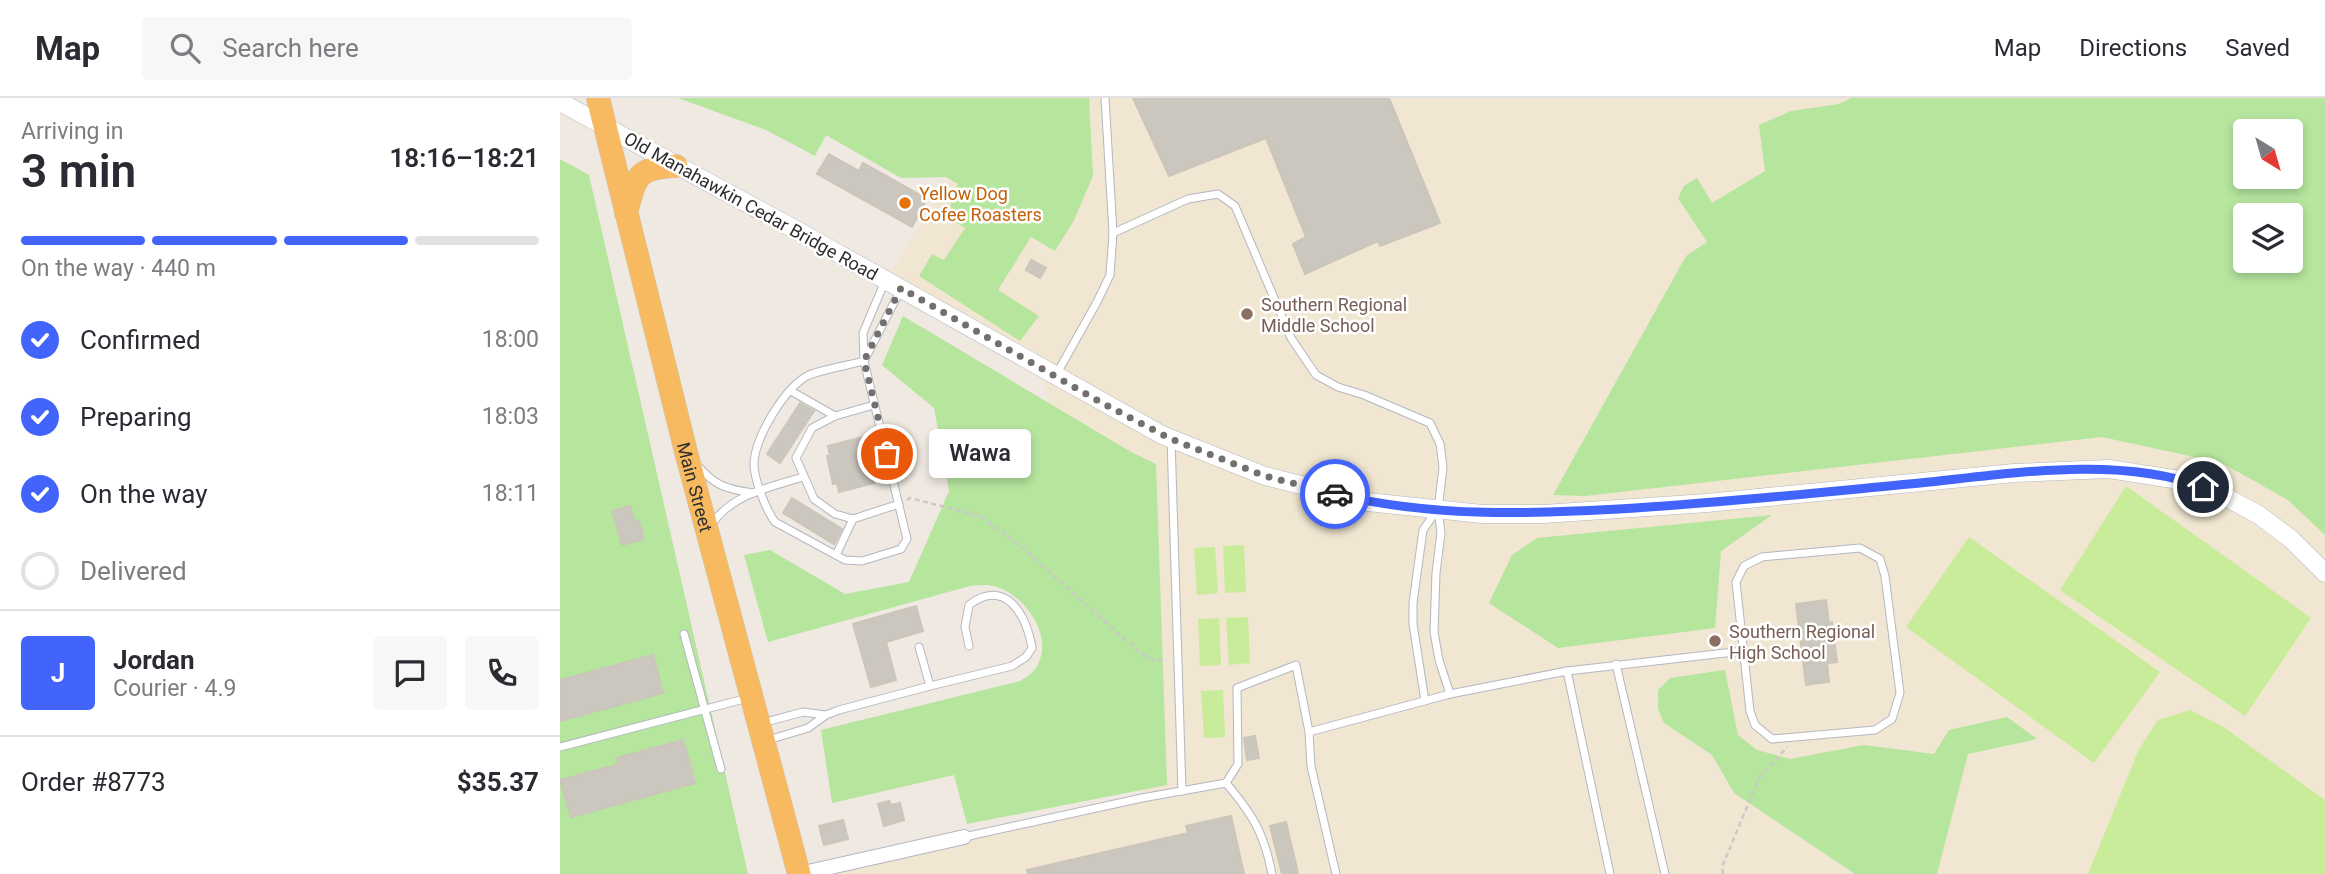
<!DOCTYPE html>
<meta charset="utf-8">
<style>
:root{--surface:#fff;--page:#f7f7f7;--text:#2b2b33;--muted:#7c7c81;--line:#e1e1e2;--accent:#4264fb}
body{margin:0;font-family:Roboto,sans-serif;background:var(--page);color:var(--text);height:100vh;display:flex;flex-direction:column;font-size:26px;white-space:nowrap}
*{box-sizing:border-box;margin:0}
p{font-size:23px;color:var(--muted)}
.icon{flex:none;width:38px;height:38px;fill:none;stroke:currentColor;stroke-width:2;stroke-linecap:round;stroke-linejoin:round}
.map{position:relative;flex:1;overflow:hidden}
.details{display:flex;flex-direction:column;background:var(--surface);width:560px}
.details>*{flex:none}
.needle{width:46px;rotate:143deg}
.tools{position:absolute;left:1673px;top:21px;display:grid;gap:14px}
.tools a{display:grid;place-items:center;width:70px;height:70px;border-radius:7px;background:var(--surface);box-shadow:0 4px 10px #0003;font-size:35px}
.pin{position:absolute;display:grid;place-items:center;width:60px;height:60px;color:#fff;margin:-30px;border:4px solid #fff;border-radius:50%;box-shadow:0 2px 7px #0007}
.courier{position:absolute;display:grid;place-items:center;width:70px;height:70px;margin:-35px;border:5px solid #4264fb;border-radius:50%;background:#fff;color:#222;box-shadow:0 2px 9px #0007}
.bubble{position:absolute;height:49px;border-radius:7px;background:var(--surface);box-shadow:0 4px 10px #0003;font-size:23px;font-weight:600;line-height:49px;text-align:center}
.summary em{font-style:normal;font-weight:600}
.summary div{display:flex;flex-direction:column-reverse}
.summary{display:flex;align-items:center;justify-content:space-between;height:119px;padding:0 21px}
h1{font-size:46px;font-weight:600;line-height:52px}
.bar{display:grid;grid-template-columns:repeat(4,1fr);gap:10px 7px;align-content:center;height:84px;padding:0 21px}
.bar i{height:9px;border-radius:5px;background:var(--line)}
.bar .on{background:var(--accent)}
.bar p{grid-column:span 4}
.line{display:flex;align-items:center;gap:18px;padding:0 21px;border-top:2px solid var(--line)}
.line div{flex:1}
.round{display:grid;place-items:center;flex:none;width:74px;height:74px;border-radius:7px;background:var(--page)}
ol{padding:0 21px;list-style:none}
li{display:flex;align-items:center;gap:21px;height:77px}
li p{margin-inline-start:auto}
li .icon{padding:7px;border-radius:50%;background:var(--accent);color:#fff;stroke-width:4}
li:last-child{color:var(--muted)}
li i{width:38px;height:38px;border:4px solid var(--line);border-radius:50%}
header{display:flex;align-items:center;gap:42px;box-sizing:border-box;height:98px;padding:0 35px;background:var(--surface);border-bottom:2px solid var(--line)}
header strong{font-size:33px}
nav{display:flex;gap:38px;margin-inline-start:auto;font-size:24px}
.search{width:490px;height:63px;background:var(--page);display:flex;align-items:center;gap:18px;box-sizing:border-box;padding:0 24px;border-radius:7px;color:var(--muted);font-size:26px}
main{display:flex;flex:1;min-height:0}
.map>svg:first-child{display:block}
.education{fill:#f0e6d1;fill-rule:evenodd}
.green{fill:#b6e59e;fill-rule:evenodd}
.pitch{fill:#c9ec9a}
.building{fill:#cbc7bf;stroke:#cbc5ba;stroke-width:2}
.lines{fill:none;stroke-linecap:round;stroke-linejoin:round}
.service-casing{stroke:#b4b7c1;stroke-width:9}
.minor-casing{stroke:#b4b7c1;stroke-width:16}
.tertiary-casing{stroke:#b4b7c1;stroke-width:19}
.trunk-casing{stroke:#c9c9c9;stroke-width:24}
.path{stroke:#c9c9c9;stroke-width:2.5;stroke-dasharray:5 3.5;stroke-linecap:butt}
.service{stroke:#fff;stroke-width:7}
.minor{stroke:#fff;stroke-width:14}
.tertiary{stroke:#fff;stroke-width:18}
.trunk{stroke:#f8ba60;stroke-width:23}
.done{stroke:#726f6d;stroke-width:7;stroke-dasharray:0 12.6}
.route{stroke:#4264fb;stroke-width:9}
.food-dot{fill:#e8710a;stroke:#fff;stroke-width:2.5}
.education-dot{fill:#8d6e63;stroke:#fff;stroke-width:2.5}
.labels{text-anchor:middle;dominant-baseline:central;stroke-width:5;stroke-linejoin:round;paint-order:stroke}
.food-label{font-size:18px;fill:#c56008;stroke:#fff;text-anchor:start}
.street-label{font-size:18px;fill:#2e2e2e;stroke:#fff}
.education-label{font-size:18px;fill:#785e54;stroke:#fff;text-anchor:start}
</style>
<header>
<strong>Map</strong>
<div class="search"><svg class="icon" aria-label="search" viewBox="0 0 24 24"><circle cx="10" cy="10" r="6"/><path d="M15 15l6 6"/></svg>Search here</div>
<nav><a>Map</a><a>Directions</a><a>Saved</a></nav>
</header>
<main>
<section class="details">
<div class="summary"><div><h1>3 min</h1><p>Arriving in</p></div><em>18:16–18:21</em></div>
<div class="bar"><i class="on"></i><i class="on"></i><i class="on"></i><i></i><p>On the way · 440 m</p></div>
<ol>
<li><svg class="icon" aria-label="check" viewBox="0 0 24 24"><path d="M5 12l5 5 9-10"/></svg>Confirmed<p>18:00</p></li>
<li><svg class="icon" aria-label="check" viewBox="0 0 24 24"><path d="M5 12l5 5 9-10"/></svg>Preparing<p>18:03</p></li>
<li><svg class="icon" aria-label="check" viewBox="0 0 24 24"><path d="M5 12l5 5 9-10"/></svg>On the way<p>18:11</p></li>
<li><i></i>Delivered</li>
</ol>
<div class="line" style="height:126px"><b class="round" style="background:var(--accent);color:#fff">J</b><div><b>Jordan</b><p>Courier · 4.9</p></div><a class="round"><svg class="icon" aria-label="chat" viewBox="0 0 24 24"><path d="M4 5h16v11H9l-5 4z"/></svg></a><a class="round"><svg class="icon" aria-label="phone" viewBox="0 0 24 24"><path d="M5 4h4l2 5-3 2q2 4 5 5l2-3 5 2v4C11 20 4 13 5 4z"/></svg></a></div>
<div class="line" style="height:91px"><div>Order #8773</div><b>$35.37</b></div>
</section>
<div class="map">
<svg width="1765" height="776" viewBox="0 0 1765 776">
<rect width="100%" height="100%" fill="#efe9e1"/>
<path class="education" d="M 443,0 L 1765,0 L 1765,776 L 239,776 L 582,700 L 481,270 L 325,182 ZM 1685,33 L 1731,33 L 1731,79 L 1685,79 ZM 1685,117 L 1731,117 L 1731,163 L 1685,163 Z"/>
<g class="green">
<path d="M 118,0 L 529,0 L 533,78 L 514,122 L 495,153 L 471,139 L 438,192 L 479,218 L 460,243 L 359,178 L 372,156 L 384,162 L 405,130 L 392,122 L 390,100 L 398,86 L 386,79 L 341,80 L 266,37 L 255,58 L 206,32 Z"/>
<path d="M 1291,0 L 1765,0 L 1765,437 L 1728,402 L 1662,365 L 1542,339 L 1025,398 L 993,397 L 1126,158 L 1147,144 L 1118,100 L 1124,88 L 1137,80 L 1152,105 L 1205,73 L 1199,27 L 1231,13 L 1279,6 ZM 1685,33 L 1731,33 L 1731,79 L 1685,79 ZM 1685,117 L 1731,117 L 1731,163 L 1685,163 Z"/>
<path d="M 0,61 L 29,77 L 188,776 L 0,776 Z"/>
<path d="M 343,218 L 571,354 L 596,366 L 607,687 L 407,726 L 394,677 L 272,705 L 261,632 L 460,583 C 468,578 476,573 479,564 C 492,536 464,497 437,489 C 428,486 419,487 410,488 L 208,544 L 184,457 L 210,452 L 285,496 L 349,484 L 389,393 L 374,310 L 322,267 Z"/>
<path d="M 1212,417 L 1161,453 L 1155,530 L 998,550 L 929,505 L 952,457 L 977,440 Z"/>
<path d="M 1165,572 L 1178,637 L 1197,652 L 1230,661 L 1304,647 L 1374,656 L 1389,632 L 1447,619 L 1477,641 L 1408,656 L 1377,776 L 1295,776 L 1174,695 L 1152,657 L 1104,625 L 1098,611 L 1098,592 L 1110,580 Z"/>
</g>
<g class="pitch">
<path d="M 1566,388 L 1751,520 L 1685,618 L 1500,492 Z"/>
<path d="M 1409,439 L 1600,574 L 1534,665 L 1346,529 Z"/>
<path d="M 684,447 L 686,494 L 665,495 L 663,448 Z"/>
<path d="M 655,449 L 658,495 L 637,497 L 634,450 Z"/>
<path d="M 688,519 L 690,565 L 669,567 L 666,520 Z"/>
<path d="M 659,520 L 661,567 L 640,568 L 638,521 Z"/>
<path d="M 663,592 L 665,639 L 644,640 L 641,593 Z"/>
<path d="M 1630,612 L 1662,628 L 1765,702 L 1765,776 L 1528,776 L 1579,651 L 1598,622 Z"/>
</g>
<g class="building">
<path d="M 573,0 L 829,0 L 880,125 L 820,148 L 818,143 L 745,176 L 733,146 L 746,139 L 706,40 L 609,78 Z"/>
<path d="M 269,56 L 299,73 L 303,65 L 367,101 L 352,129 L 257,76 Z"/>
<path d="M 471,162 L 486,170 L 480,180 L 466,172 Z"/>
<path d="M 240,305 L 254,313 L 220,365 L 207,356 Z"/>
<path d="M 303,339 L 314,385 L 279,394 L 277,385 L 273,386 L 267,358 L 270,357 L 268,348 Z"/>
<path d="M 232,400 L 282,431 L 274,446 L 223,415 Z"/>
<path d="M 70,408 L 75,424 L 79,423 L 84,441 L 62,447 L 52,413 Z"/>
<path d="M 1266,502 L 1269,525 L 1272,524 L 1277,564 L 1267,565 L 1269,584 L 1246,587 L 1236,506 Z"/>
<path d="M 356,508 L 363,533 L 326,544 L 336,582 L 311,589 L 293,526 Z"/>
<path d="M 93,557 L 103,595 L 0,623 L 0,582 Z"/>
<path d="M 695,638 L 699,660 L 687,662 L 684,640 Z"/>
<path d="M 123,642 L 135,685 L 11,719 L 0,682 L 59,666 L 57,660 Z"/>
<path d="M 329,703 L 331,707 L 340,705 L 344,722 L 324,728 L 318,706 Z"/>
<path d="M 671,718 L 684,776 L 468,776 L 467,772 L 628,735 L 626,728 Z"/>
<path d="M 283,722 L 288,741 L 264,747 L 259,728 Z"/>
<path d="M 726,724 L 736,766 L 738,776 L 722,776 L 710,728 Z"/>
</g>
<g class="lines">
<g class="service-casing">
<g id="service">
<path d="M 545,0 L 553,135"/>
<path d="M 325,183 L 303,235 L 304,263 L 347,441 L 341,451 L 302,463 L 285,462 L 215,424 C 206,412 193,379 194,364 C 196,338 224,291 247,278 C 259,272 290,267 304,263 L 340,193"/>
<path d="M 496,277 L 537,204 L 550,177 L 553,135 L 628,101 L 658,96 L 675,108 L 731,240 L 756,277 L 778,289 L 804,297 L 870,325 L 880,346 L 883,369 L 878,412 L 881,435 L 876,475 L 874,534 L 879,562 L 890,596"/>
<path d="M 231,293 L 275,318"/>
<path d="M 314,307 L 275,318 L 252,330 L 236,360 L 254,401 L 275,416 L 293,421 L 339,406"/>
<path d="M 611,341 L 622,693"/>
<path d="M 137,367 C 155,388 166,391 193,395"/>
<path d="M 152,426 C 172,396 211,389 243,379"/>
<path d="M 1300,450 L 1320,461 L 1325,478 L 1340,595 L 1332,621 L 1315,632 L 1212,641 L 1195,627 L 1190,613 L 1176,484 L 1184,468 L 1202,459 Z"/>
<path d="M 276,457 L 293,421"/>
<path d="M 124,536 L 161,671"/>
<path d="M 1056,566 L 1105,776"/>
<path d="M 1007,573 L 1050,776"/>
<path d="M 370,588 L 452,568 L 466,559 L 472,550 C 467,517 445,479 409,507 L 405,529 L 409,548"/>
<path d="M 865,603 L 853,526 L 853,505 L 863,432 L 877,412"/>
<path d="M 202,625 L 243,614 L 265,617"/>
<path d="M 749,634 L 890,596 L 1007,573 L 1183,553"/>
<path d="M 208,642 L 248,630 L 266,617 L 279,612 L 370,588 L 359,549"/>
<path d="M 0,649 L 188,600"/>
<path d="M 666,685 C 693,717 704,735 712,776"/>
<path d="M 404,739 L 582,700 L 666,685 L 678,666 L 677,590 L 736,567 L 749,634 L 751,668 L 776,776"/>
</g>
</g>
<g class="minor-casing">
<path id="minor" d="M 239,776 L 404,739"/>
</g>
<g class="tertiary-casing">
<path id="tertiary" d="M 0,4 L 238,133 L 602,337 L 705,378 L 808,404 L 922,416 L 984,416 L 1147,405 L 1454,375 L 1549,371 L 1626,383 L 1660,396 L 1699,417 L 1731,441 L 1765,475"/>
</g>
<g class="trunk-casing">
<g id="trunk">
<path id="s1" d="M 38,0 L 126,354 L 239,776"/>
<path d="M 66,115 C 76,78 76,70 116,68"/>
</g>
</g>
<g class="path">
<path d="M 347,402 L 350,400 L 420,418 L 463,450 L 580,555 L 595,562 L 607,562"/>
<path d="M 1163,776 L 1162,769 L 1199,680 L 1227,649"/>
</g>
<use href="#service" class="service"/>
<use href="#minor" class="minor"/>
<use href="#tertiary" class="tertiary"/>
<use href="#trunk" class="trunk"/>
</g>
<g class="lines">
<path class="done" d="M 327,356 L 304,263 L 341,190 L 542,305 L 611,341 L 705,378 L 775,396"/>
<path class="route" d="M 775,396 C 874,420 974,416 1075,410 C 1170,404 1265,394 1360,385 C 1448,376 1558,357 1643,389"/>
</g>
<circle class="food-dot" cx="345" cy="105" r="7"/>
<g class="education-dot">
<circle cx="687" cy="216" r="7"/>
<circle cx="1155" cy="543" r="7"/>
</g>
<g class="labels">
<g class="food-label">
<text x="359" y="95">Yellow Dog<tspan x="359" dy="21">Cofee Roasters</tspan></text>
</g>
<g class="street-label">
<text transform="translate(191 108) rotate(29)">Old Manahawkin Cedar Bridge Road</text>
<text stroke="none"><textPath href="#s1" startOffset="401">Main Street</textPath></text>
</g>
<g class="education-label">
<text x="701" y="206">Southern Regional<tspan x="701" dy="21">Middle School</tspan></text>
<text x="1169" y="533">Southern Regional<tspan x="1169" dy="21">High School</tspan></text>
</g>
</g>
</svg>
<div class="tools">
<a><svg class="needle" viewBox="-14 -14 28 28"><path d="M0-13l5 13h-10z" fill="#e53935"/><path d="M0 13l5-13h-10z" fill="#7c7c81"/></svg></a>
<a><svg class="icon" aria-label="layers" viewBox="0 0 24 24"><path d="M12 4l9 5-9 5-9-5zM3 14l9 5 9-5"/></svg></a>
</div>
<div class="pin" style="left:327px;top:356px;background:#ea580c"><svg class="icon" aria-label="bag" viewBox="0 0 24 24"><path d="M5 8h14l-1 12H6zM9 8a3 3 0 0 1 6 0"/></svg></div>
<div class="pin" style="left:1643px;top:389px;background:#1f2937"><svg class="icon" aria-label="home" viewBox="0 0 24 24"><path d="M3 11l9-7 9 7M6 9v11h12V9"/></svg></div>
<div class="courier" style="left:775px;top:396px"><svg class="icon" aria-label="car" viewBox="0 0 24 24"><path d="M5 17H2v-5l4-1 3-4h7l3 4 3 1v5h-3M9 17h6M6 11h13"/><circle cx="7" cy="17" r="2"/><circle cx="17" cy="17" r="2"/></svg></div>
<div class="bubble" style="left:369px;top:331px;width:102px">Wawa</div>
</div>
</main>
